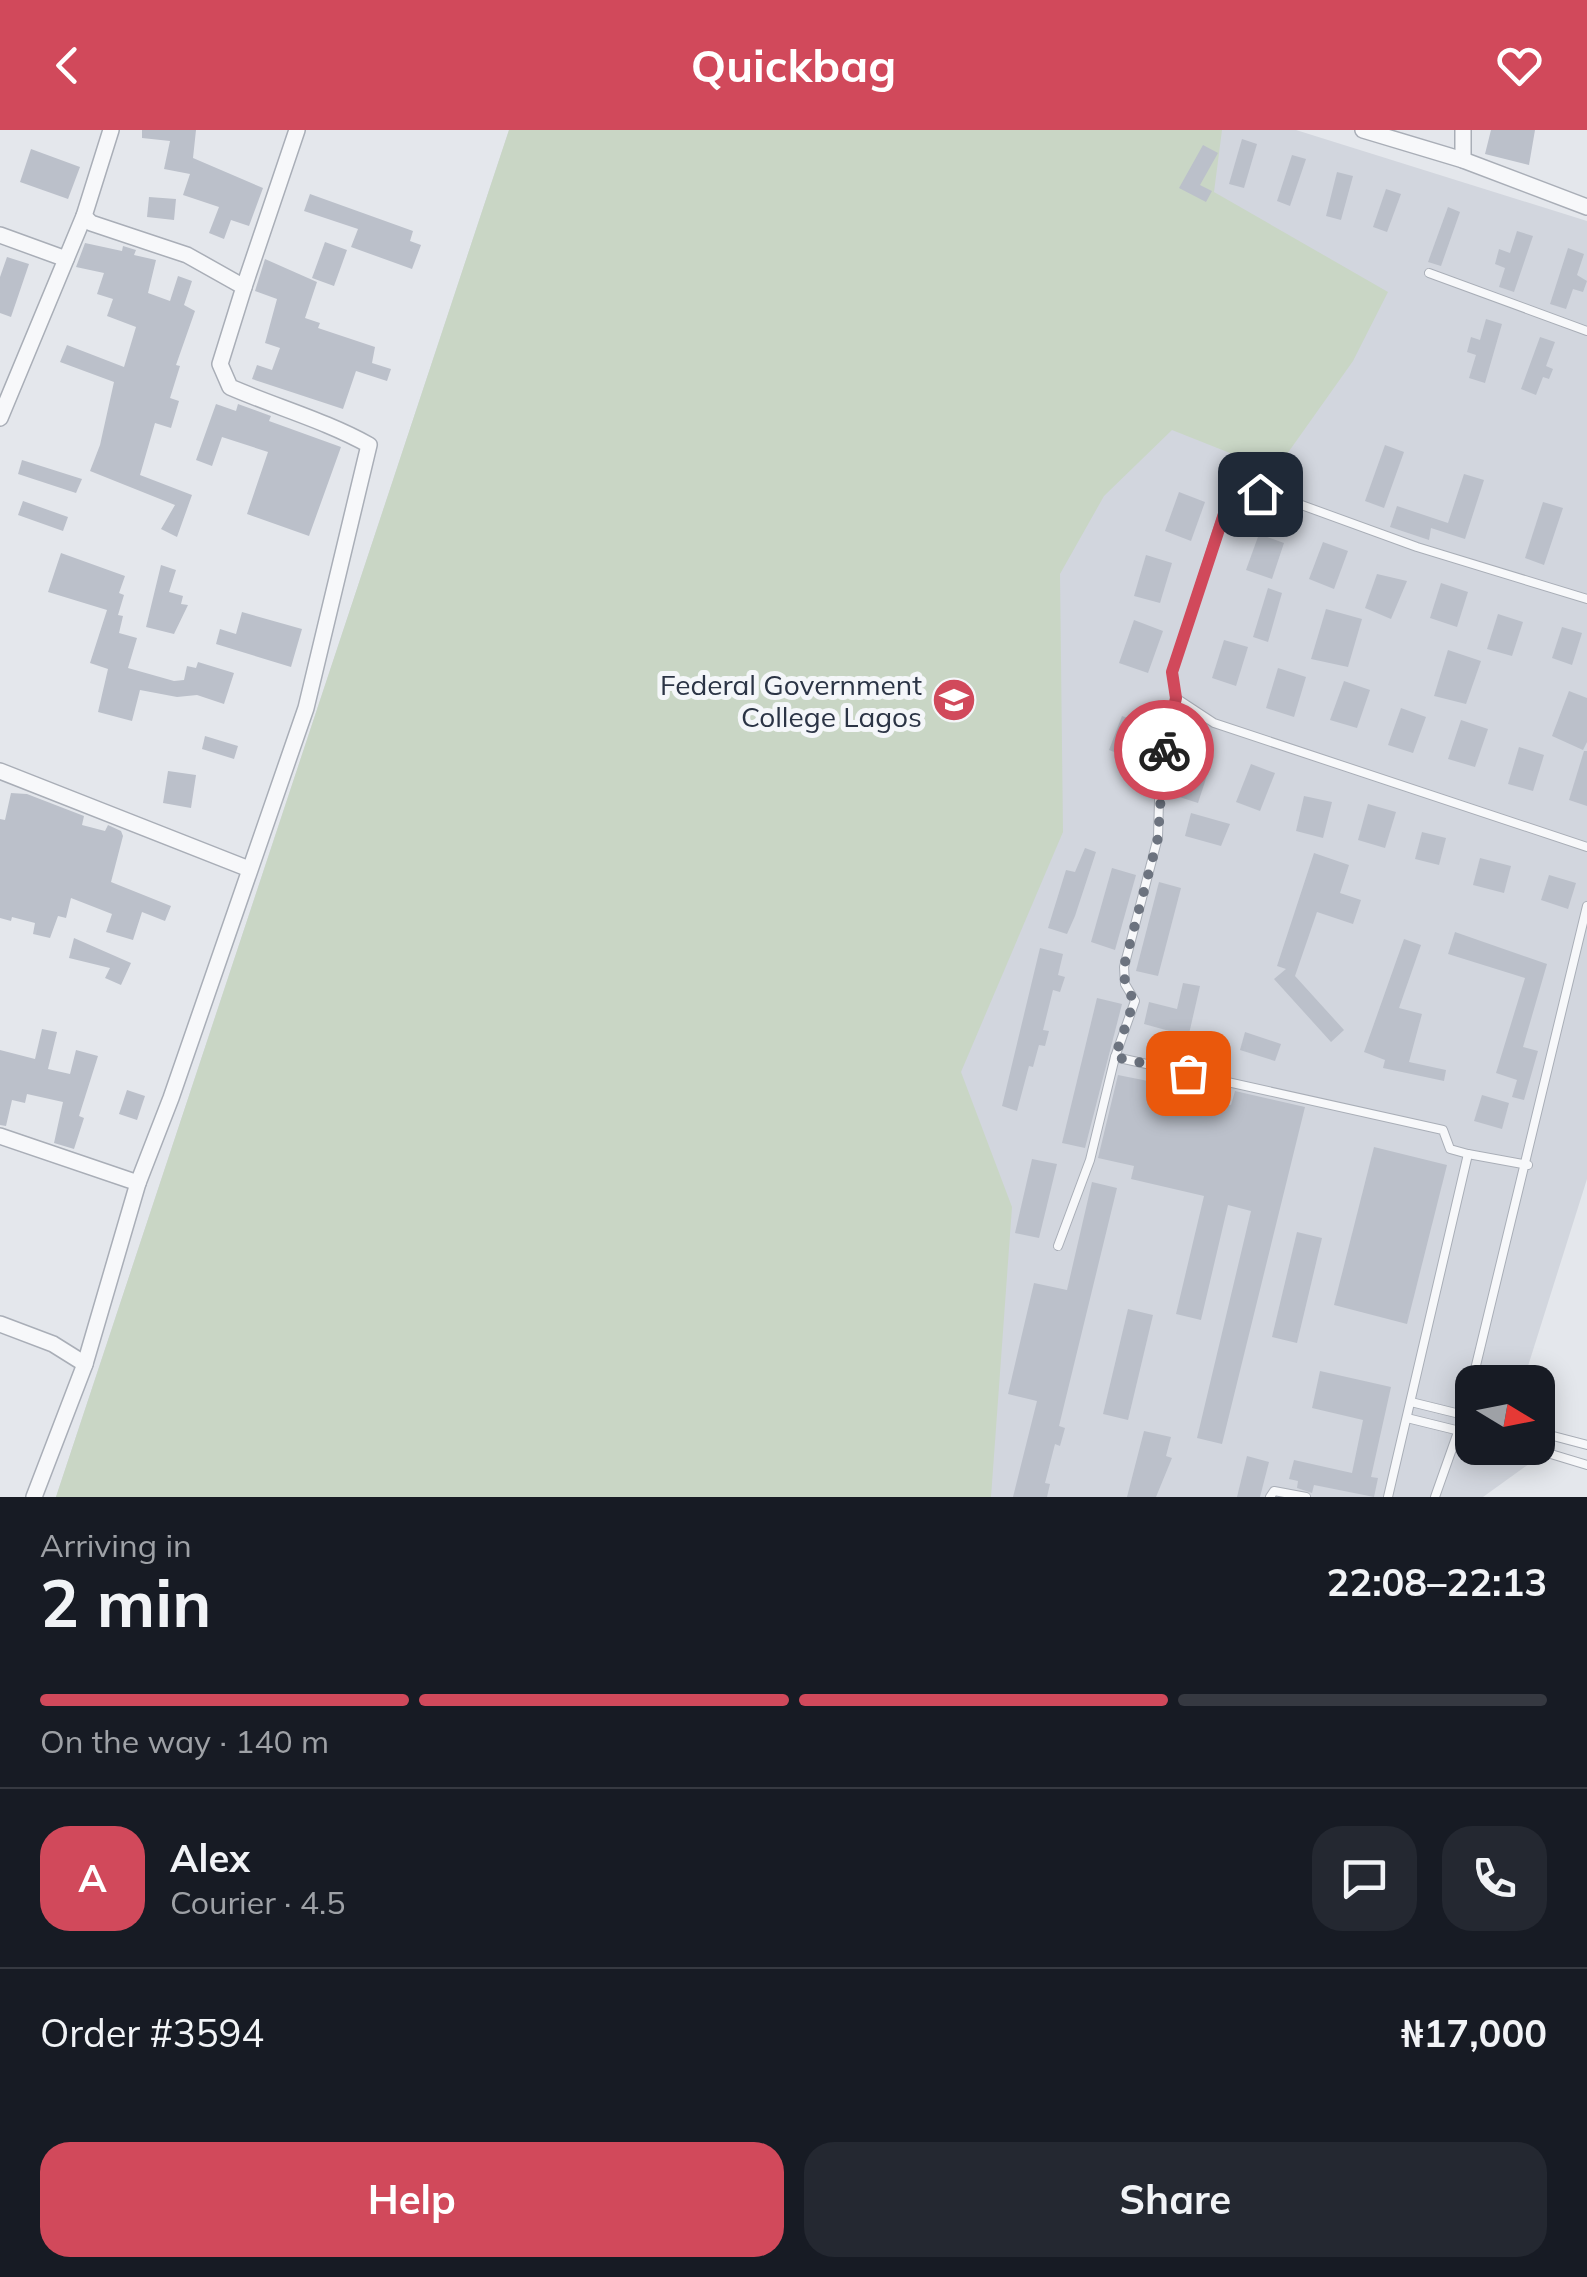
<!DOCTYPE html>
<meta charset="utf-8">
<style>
:root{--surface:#171b24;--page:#242831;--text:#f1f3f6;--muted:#9ea1a6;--line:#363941;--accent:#d1495b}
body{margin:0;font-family:Mulish,sans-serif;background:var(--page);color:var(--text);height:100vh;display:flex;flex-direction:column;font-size:38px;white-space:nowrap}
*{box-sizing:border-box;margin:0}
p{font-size:32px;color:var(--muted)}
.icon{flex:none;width:55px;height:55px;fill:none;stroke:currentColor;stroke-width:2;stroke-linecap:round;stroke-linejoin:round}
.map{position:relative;height:1367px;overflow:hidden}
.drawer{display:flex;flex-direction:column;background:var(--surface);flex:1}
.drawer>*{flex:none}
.needle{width:65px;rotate:100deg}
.fabs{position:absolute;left:1455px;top:1235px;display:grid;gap:20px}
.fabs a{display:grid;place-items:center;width:100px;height:100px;border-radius:20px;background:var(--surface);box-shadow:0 5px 25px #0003;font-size:50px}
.pin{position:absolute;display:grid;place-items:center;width:85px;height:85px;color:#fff;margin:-42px;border-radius:20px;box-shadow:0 5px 15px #0006}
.courier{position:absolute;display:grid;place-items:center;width:100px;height:100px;margin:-50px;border:8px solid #d1495b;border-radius:50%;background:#fff;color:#222;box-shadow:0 2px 12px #0007}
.headline em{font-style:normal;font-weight:700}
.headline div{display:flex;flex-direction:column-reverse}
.headline{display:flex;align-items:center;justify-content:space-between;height:170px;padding:0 40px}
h1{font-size:65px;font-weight:700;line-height:75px}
.bar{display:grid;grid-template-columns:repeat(4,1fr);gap:15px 10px;align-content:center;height:120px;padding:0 40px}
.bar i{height:12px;border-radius:8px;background:var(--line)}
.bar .on{background:var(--accent)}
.bar p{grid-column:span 4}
.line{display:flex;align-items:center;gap:25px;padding:0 40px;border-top:2px solid var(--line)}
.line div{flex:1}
.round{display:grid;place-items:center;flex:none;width:105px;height:105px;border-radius:30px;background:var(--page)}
.action{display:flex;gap:20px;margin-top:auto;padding:20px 40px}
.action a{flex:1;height:115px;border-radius:30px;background:var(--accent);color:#fff;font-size:40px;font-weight:700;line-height:115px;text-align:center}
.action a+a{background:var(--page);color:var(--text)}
header{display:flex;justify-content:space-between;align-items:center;height:130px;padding:0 40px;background:var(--accent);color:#fff;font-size:45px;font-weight:700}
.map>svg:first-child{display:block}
.built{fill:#d2d6de}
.green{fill:#c9d6c5}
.building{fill:#bbc0ca}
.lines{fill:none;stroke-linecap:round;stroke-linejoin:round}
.service-casing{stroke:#a9aeb7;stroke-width:10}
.minor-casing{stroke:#a9aeb7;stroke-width:18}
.service{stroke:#f7f8fa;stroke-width:8}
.minor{stroke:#f7f8fa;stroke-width:15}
.done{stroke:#6c737f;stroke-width:10;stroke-dasharray:0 18}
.route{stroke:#d1495b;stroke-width:12}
.labels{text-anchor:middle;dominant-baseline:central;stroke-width:10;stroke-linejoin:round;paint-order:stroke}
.poi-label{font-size:28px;fill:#2b3445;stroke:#f4f6f9;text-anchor:end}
</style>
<header><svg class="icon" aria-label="back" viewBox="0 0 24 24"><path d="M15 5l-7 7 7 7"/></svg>Quickbag<svg class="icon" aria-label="heart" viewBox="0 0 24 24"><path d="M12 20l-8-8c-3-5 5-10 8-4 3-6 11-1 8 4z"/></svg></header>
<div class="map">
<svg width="1587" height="1367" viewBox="0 0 1587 1367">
<rect width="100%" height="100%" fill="#e4e7ec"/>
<path class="built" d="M 509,0 L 1296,0 L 1587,91 L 1587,1049 L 1523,1252 L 1472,1252 L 1472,1318 L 1538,1318 L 1538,1281 L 1551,1305 L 1547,1321 L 1483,1367 L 56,1367 Z"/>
<path class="green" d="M 509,0 L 1222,0 L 1214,62 L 1388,162 L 1353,231 L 1275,341 L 1172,300 L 1104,366 L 1060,444 L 1063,702 L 961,942 L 1012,1077 L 991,1367 L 56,1367 Z"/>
<g class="building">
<path d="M 142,0 L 196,0 L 193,28 L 263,58 L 249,96 L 231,90 L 224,109 L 209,103 L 219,77 L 183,65 L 190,44 L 164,39 L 170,11 L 142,8 Z"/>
<path d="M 1491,0 L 1535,0 L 1529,35 L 1485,24 Z"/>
<path d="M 1242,9 L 1257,14 L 1244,58 L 1229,54 Z"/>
<path d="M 1203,15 L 1218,23 L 1200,55 L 1212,61 L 1206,72 L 1179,58 Z"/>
<path d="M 31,19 L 80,37 L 68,69 L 20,52 Z"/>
<path d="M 1292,25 L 1306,29 L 1290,76 L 1277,71 Z"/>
<path d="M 1337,42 L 1353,46 L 1341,90 L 1326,86 Z"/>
<path d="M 1386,59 L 1401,64 L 1387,102 L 1373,97 Z"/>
<path d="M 310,64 L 413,101 L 410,111 L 421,115 L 412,139 L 351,117 L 358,99 L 304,81 Z"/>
<path d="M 149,67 L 176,69 L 174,90 L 147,87 Z"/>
<path d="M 1448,77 L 1460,82 L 1441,136 L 1428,132 Z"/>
<path d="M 1517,101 L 1533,106 L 1514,162 L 1499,157 L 1505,138 L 1495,134 L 1499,119 L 1510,123 Z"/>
<path d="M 325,112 L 347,120 L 334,156 L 312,148 Z"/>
<path d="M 85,113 L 122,121 L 123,116 L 136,120 L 134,125 L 156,130 L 148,163 L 170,171 L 178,146 L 192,151 L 184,175 L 195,181 L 176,235 L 180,236 L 170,268 L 179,271 L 171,298 L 155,293 L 140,345 L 192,365 L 177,407 L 161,399 L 175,375 L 90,341 L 100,315 L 114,252 L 60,232 L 67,215 L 124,237 L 136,197 L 107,186 L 113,169 L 97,164 L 104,143 L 76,137 Z"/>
<path d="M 1568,118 L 1584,124 L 1577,145 L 1587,151 L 1583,162 L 1573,159 L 1566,179 L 1550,174 Z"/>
<path d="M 7,127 L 29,134 L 11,187 L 0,183 L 0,147 Z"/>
<path d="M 265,129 L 317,152 L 305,188 L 320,193 L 318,198 L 375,217 L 372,233 L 391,239 L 387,251 L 356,241 L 343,279 L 252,249 L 257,235 L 272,240 L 280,218 L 265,213 L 277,169 L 255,161 Z"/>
<path d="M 1486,189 L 1502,194 L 1485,253 L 1469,248 L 1476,225 L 1467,222 L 1471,207 L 1480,210 Z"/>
<path d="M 1540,207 L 1555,212 L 1546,236 L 1553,239 L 1549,249 L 1543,247 L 1536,265 L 1521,259 Z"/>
<path d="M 216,274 L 236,281 L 238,274 L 271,286 L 269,291 L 341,317 L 309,406 L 247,384 L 268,322 L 222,307 L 212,336 L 196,330 Z"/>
<path d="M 1385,315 L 1404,322 L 1384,378 L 1365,371 Z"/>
<path d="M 22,330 L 82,349 L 76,363 L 18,344 Z"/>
<path d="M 1464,344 L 1484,350 L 1465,409 L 1431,398 L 1429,410 L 1390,397 L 1397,376 L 1448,393 Z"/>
<path d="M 1179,362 L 1205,372 L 1191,411 L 1165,401 Z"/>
<path d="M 23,371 L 68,387 L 63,401 L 18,385 Z"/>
<path d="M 1543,372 L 1563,378 L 1544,435 L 1525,428 Z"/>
<path d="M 1259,404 L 1284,413 L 1272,449 L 1246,440 Z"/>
<path d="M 1323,412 L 1348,421 L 1334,459 L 1309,449 Z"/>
<path d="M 61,423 L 125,446 L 119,463 L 124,465 L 118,485 L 123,486 L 119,503 L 137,508 L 128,538 L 174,551 L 184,550 L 187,536 L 196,538 L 198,532 L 234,543 L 224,574 L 197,565 L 177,567 L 140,560 L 132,591 L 98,582 L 108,539 L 90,533 L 107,480 L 48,462 Z"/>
<path d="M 1146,425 L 1172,433 L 1160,473 L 1134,466 Z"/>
<path d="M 161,435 L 176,440 L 169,462 L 183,466 L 181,474 L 188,475 L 174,504 L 146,497 Z"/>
<path d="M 1377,444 L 1407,451 L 1391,489 L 1365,478 Z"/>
<path d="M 1441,453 L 1468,462 L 1457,497 L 1430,488 Z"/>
<path d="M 1268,458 L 1282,463 L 1268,512 L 1253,507 Z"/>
<path d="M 1326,479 L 1362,489 L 1348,537 L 1311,529 Z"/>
<path d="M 242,482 L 302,499 L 291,537 L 216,514 L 220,499 L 236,504 Z"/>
<path d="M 1498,484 L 1523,492 L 1512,526 L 1487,519 Z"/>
<path d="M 1134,490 L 1163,501 L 1148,543 L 1119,533 Z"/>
<path d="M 1562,497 L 1582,503 L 1572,535 L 1552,528 Z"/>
<path d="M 1224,510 L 1248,517 L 1236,556 L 1212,548 Z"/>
<path d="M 1448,520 L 1481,531 L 1466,574 L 1434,566 Z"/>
<path d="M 1278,538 L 1306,547 L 1294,587 L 1266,578 Z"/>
<path d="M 1344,551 L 1370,560 L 1357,598 L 1330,590 Z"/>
<path d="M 1569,561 L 1587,568 L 1587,612 L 1583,620 L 1552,606 Z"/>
<path d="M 1401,578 L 1426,587 L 1413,623 L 1388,615 Z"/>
<path d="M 1122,586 L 1151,596 L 1138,631 L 1109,620 Z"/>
<path d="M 1461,590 L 1488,599 L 1475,637 L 1448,629 Z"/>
<path d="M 205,606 L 238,616 L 234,629 L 202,619 Z"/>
<path d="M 1519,617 L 1544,625 L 1533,661 L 1508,654 Z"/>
<path d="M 1584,621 L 1587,621 L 1587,676 L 1569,670 Z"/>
<path d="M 1184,624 L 1211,633 L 1198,673 L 1170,664 Z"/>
<path d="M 1251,634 L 1275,643 L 1260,681 L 1236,672 Z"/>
<path d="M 168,641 L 196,645 L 191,678 L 163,673 Z"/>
<path d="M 11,663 L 27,664 L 84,686 L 82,695 L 105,701 L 108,695 L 121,701 L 123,706 L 111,752 L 171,776 L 165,791 L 142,782 L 133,810 L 106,802 L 112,784 L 71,768 L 66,788 L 58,786 L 50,808 L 33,804 L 35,793 L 12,787 L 11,791 L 0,788 L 0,689 L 5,690 Z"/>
<path d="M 1304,666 L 1332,672 L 1323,708 L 1296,701 Z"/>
<path d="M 1368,674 L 1396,682 L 1385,718 L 1358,710 Z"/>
<path d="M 1191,683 L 1230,694 L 1221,716 L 1185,706 Z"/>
<path d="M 1422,702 L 1446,708 L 1439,735 L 1415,729 Z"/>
<path d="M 1085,718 L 1096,722 L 1075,786 L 1067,804 L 1048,798 L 1066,740 L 1075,742 Z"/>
<path d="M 1314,723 L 1349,735 L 1340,763 L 1361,770 L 1353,794 L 1317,782 L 1295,846 L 1344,900 L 1331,912 L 1274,849 L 1286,839 L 1277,836 Z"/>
<path d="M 1480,728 L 1511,736 L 1504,763 L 1473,755 Z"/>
<path d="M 1112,738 L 1136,745 L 1115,820 L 1091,812 Z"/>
<path d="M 1549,745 L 1576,753 L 1568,779 L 1541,770 Z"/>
<path d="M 1159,752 L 1181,758 L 1158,846 L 1136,841 Z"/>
<path d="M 1455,802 L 1547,834 L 1523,917 L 1538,921 L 1524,970 L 1512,967 L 1517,950 L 1496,943 L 1525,848 L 1448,824 Z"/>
<path d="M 74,808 L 131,833 L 121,855 L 105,848 L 110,838 L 69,828 Z"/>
<path d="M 1404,809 L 1421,815 L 1399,878 L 1422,884 L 1409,932 L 1446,940 L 1444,951 L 1383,938 L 1385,930 L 1364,922 Z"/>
<path d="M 1040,818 L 1063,824 L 1058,845 L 1065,847 L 1060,862 L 1053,860 L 1043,900 L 1049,901 L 1045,916 L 1039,915 L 1033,937 L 1029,936 L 1017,981 L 1002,976 Z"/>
<path d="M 1183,853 L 1200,856 L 1183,930 L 1166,925 L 1173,902 L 1144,894 L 1149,872 L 1177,879 Z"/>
<path d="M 1097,868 L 1122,874 L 1085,1018 L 1062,1013 Z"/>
<path d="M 42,899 L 57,902 L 48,939 L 70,944 L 76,920 L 98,926 L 79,986 L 84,988 L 74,1019 L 54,1013 L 63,972 L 27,964 L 25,973 L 12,970 L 6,996 L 0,995 L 0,920 L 35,929 Z"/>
<path d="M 1245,902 L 1281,914 L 1275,931 L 1240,920 Z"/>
<path d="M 1118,945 L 1178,957 L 1177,963 L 1231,975 L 1235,961 L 1305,977 L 1222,1314 L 1197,1308 L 1251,1081 L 1228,1075 L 1201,1190 L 1176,1184 L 1204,1066 L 1131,1049 L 1134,1036 L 1098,1028 Z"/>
<path d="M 127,960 L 145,966 L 137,990 L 119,984 Z"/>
<path d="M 1482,965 L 1509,973 L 1502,999 L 1474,991 Z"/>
<path d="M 1374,1017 L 1447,1035 L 1407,1194 L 1334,1175 Z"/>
<path d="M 1032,1029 L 1057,1034 L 1039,1108 L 1015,1103 Z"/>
<path d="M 1092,1052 L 1117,1058 L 1059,1296 L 1065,1298 L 1060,1316 L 1055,1314 L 1045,1353 L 1050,1354 L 1047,1367 L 1013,1367 L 1037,1271 L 1008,1264 L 1034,1153 L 1067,1160 Z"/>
<path d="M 1297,1102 L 1322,1108 L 1297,1213 L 1272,1207 Z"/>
<path d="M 1128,1179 L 1153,1185 L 1128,1290 L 1103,1284 Z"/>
<path d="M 1320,1241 L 1391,1257 L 1371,1347 L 1378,1348 L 1374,1367 L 1314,1355 L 1312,1363 L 1297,1358 L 1298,1351 L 1289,1349 L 1294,1330 L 1352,1343 L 1363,1290 L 1312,1278 Z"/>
<path d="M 1144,1301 L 1171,1307 L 1166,1326 L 1172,1328 L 1156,1367 L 1127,1367 Z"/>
<path d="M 1247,1326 L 1269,1332 L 1260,1367 L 1237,1367 Z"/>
</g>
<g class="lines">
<g class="service-casing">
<g id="service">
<path d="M 1429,143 L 1587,201"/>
<path d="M 1587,469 L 1417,417 L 1285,369 L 1260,364 L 1244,366 L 1223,384 L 1172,542 L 1176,568 L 1214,593 L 1587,717"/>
<path d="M 1115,927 L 1443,1000 L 1450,1019 L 1468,1024"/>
<path d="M 1058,1116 L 1090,1030 L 1115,927 L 1135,871 L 1125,854 L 1124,837 L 1158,707 L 1160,634 L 1176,568"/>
<path d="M 1411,1272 L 1472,1287"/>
<path d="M 1407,1288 L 1472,1304"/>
<path d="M 1538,1302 L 1587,1315"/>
<path d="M 1531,1318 L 1587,1335"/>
<path d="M 1270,1367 L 1274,1361 L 1306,1367"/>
<path d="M 1388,1367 L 1468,1024 L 1528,1035"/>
<path d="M 1435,1367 L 1464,1285 L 1587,776"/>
</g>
</g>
<g class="minor-casing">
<g id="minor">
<path d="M 1363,0 L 1463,30 L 1587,77"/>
<path d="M 1463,30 L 1463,0"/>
<path d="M 0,105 L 66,129"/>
<path d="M 244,157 L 297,0"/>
<path d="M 0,288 L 84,86 L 111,0"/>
<path d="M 0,641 L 249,739"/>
<path d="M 0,1006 L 138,1053"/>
<path d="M 0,1194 L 53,1214 L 85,1234"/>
<path d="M 34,1367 L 85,1234 L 138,1053 L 171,968 L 306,578 L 369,315 C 326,291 276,277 230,257 L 220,234 L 244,157 L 187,125 L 91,93 L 84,86"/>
</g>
</g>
<use href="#service" class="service"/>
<use href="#minor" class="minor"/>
</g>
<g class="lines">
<path class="done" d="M 1164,620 L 1158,708 L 1124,836 L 1125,854 L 1134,871 L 1115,927 L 1188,943"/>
<path class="route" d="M 1164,620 L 1176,568 L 1172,542 L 1224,384 L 1244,366 L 1260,364"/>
</g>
<defs>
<g id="school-disc" transform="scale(2.25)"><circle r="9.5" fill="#d1495b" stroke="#f4f6f9"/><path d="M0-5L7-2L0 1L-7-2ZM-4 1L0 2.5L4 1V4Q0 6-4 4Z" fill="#fff"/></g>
</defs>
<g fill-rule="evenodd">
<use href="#school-disc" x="954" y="570"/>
</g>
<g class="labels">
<g class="poi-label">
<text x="922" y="554">Federal Government<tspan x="922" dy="32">College Lagos</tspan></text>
</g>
</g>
</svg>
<div class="fabs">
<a><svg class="needle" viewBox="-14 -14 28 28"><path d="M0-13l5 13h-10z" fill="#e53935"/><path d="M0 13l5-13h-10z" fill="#9ea1a6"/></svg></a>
</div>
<div class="pin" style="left:1188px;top:943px;background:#ea580c"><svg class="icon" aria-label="bag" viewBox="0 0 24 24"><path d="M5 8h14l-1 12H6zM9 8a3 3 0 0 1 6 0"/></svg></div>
<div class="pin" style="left:1260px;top:364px;background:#1f2937"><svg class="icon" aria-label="home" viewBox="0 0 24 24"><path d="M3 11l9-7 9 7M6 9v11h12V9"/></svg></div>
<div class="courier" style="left:1164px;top:620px"><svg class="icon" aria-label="bike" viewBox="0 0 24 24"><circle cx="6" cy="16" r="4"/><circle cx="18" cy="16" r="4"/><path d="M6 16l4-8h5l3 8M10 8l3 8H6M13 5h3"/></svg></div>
</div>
<section class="drawer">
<div class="headline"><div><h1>2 min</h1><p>Arriving in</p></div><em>22:08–22:13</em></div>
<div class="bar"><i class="on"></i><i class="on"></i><i class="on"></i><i></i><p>On the way · 140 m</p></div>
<div class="line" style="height:180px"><b class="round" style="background:var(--accent);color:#fff">A</b><div><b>Alex</b><p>Courier · 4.5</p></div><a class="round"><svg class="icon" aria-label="chat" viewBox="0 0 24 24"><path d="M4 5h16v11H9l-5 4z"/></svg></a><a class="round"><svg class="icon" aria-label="phone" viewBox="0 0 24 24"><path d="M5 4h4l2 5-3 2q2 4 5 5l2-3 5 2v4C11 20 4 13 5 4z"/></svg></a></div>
<div class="line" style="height:130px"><div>Order #3594</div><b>₦17,000</b></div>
<div class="action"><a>Help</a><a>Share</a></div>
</section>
